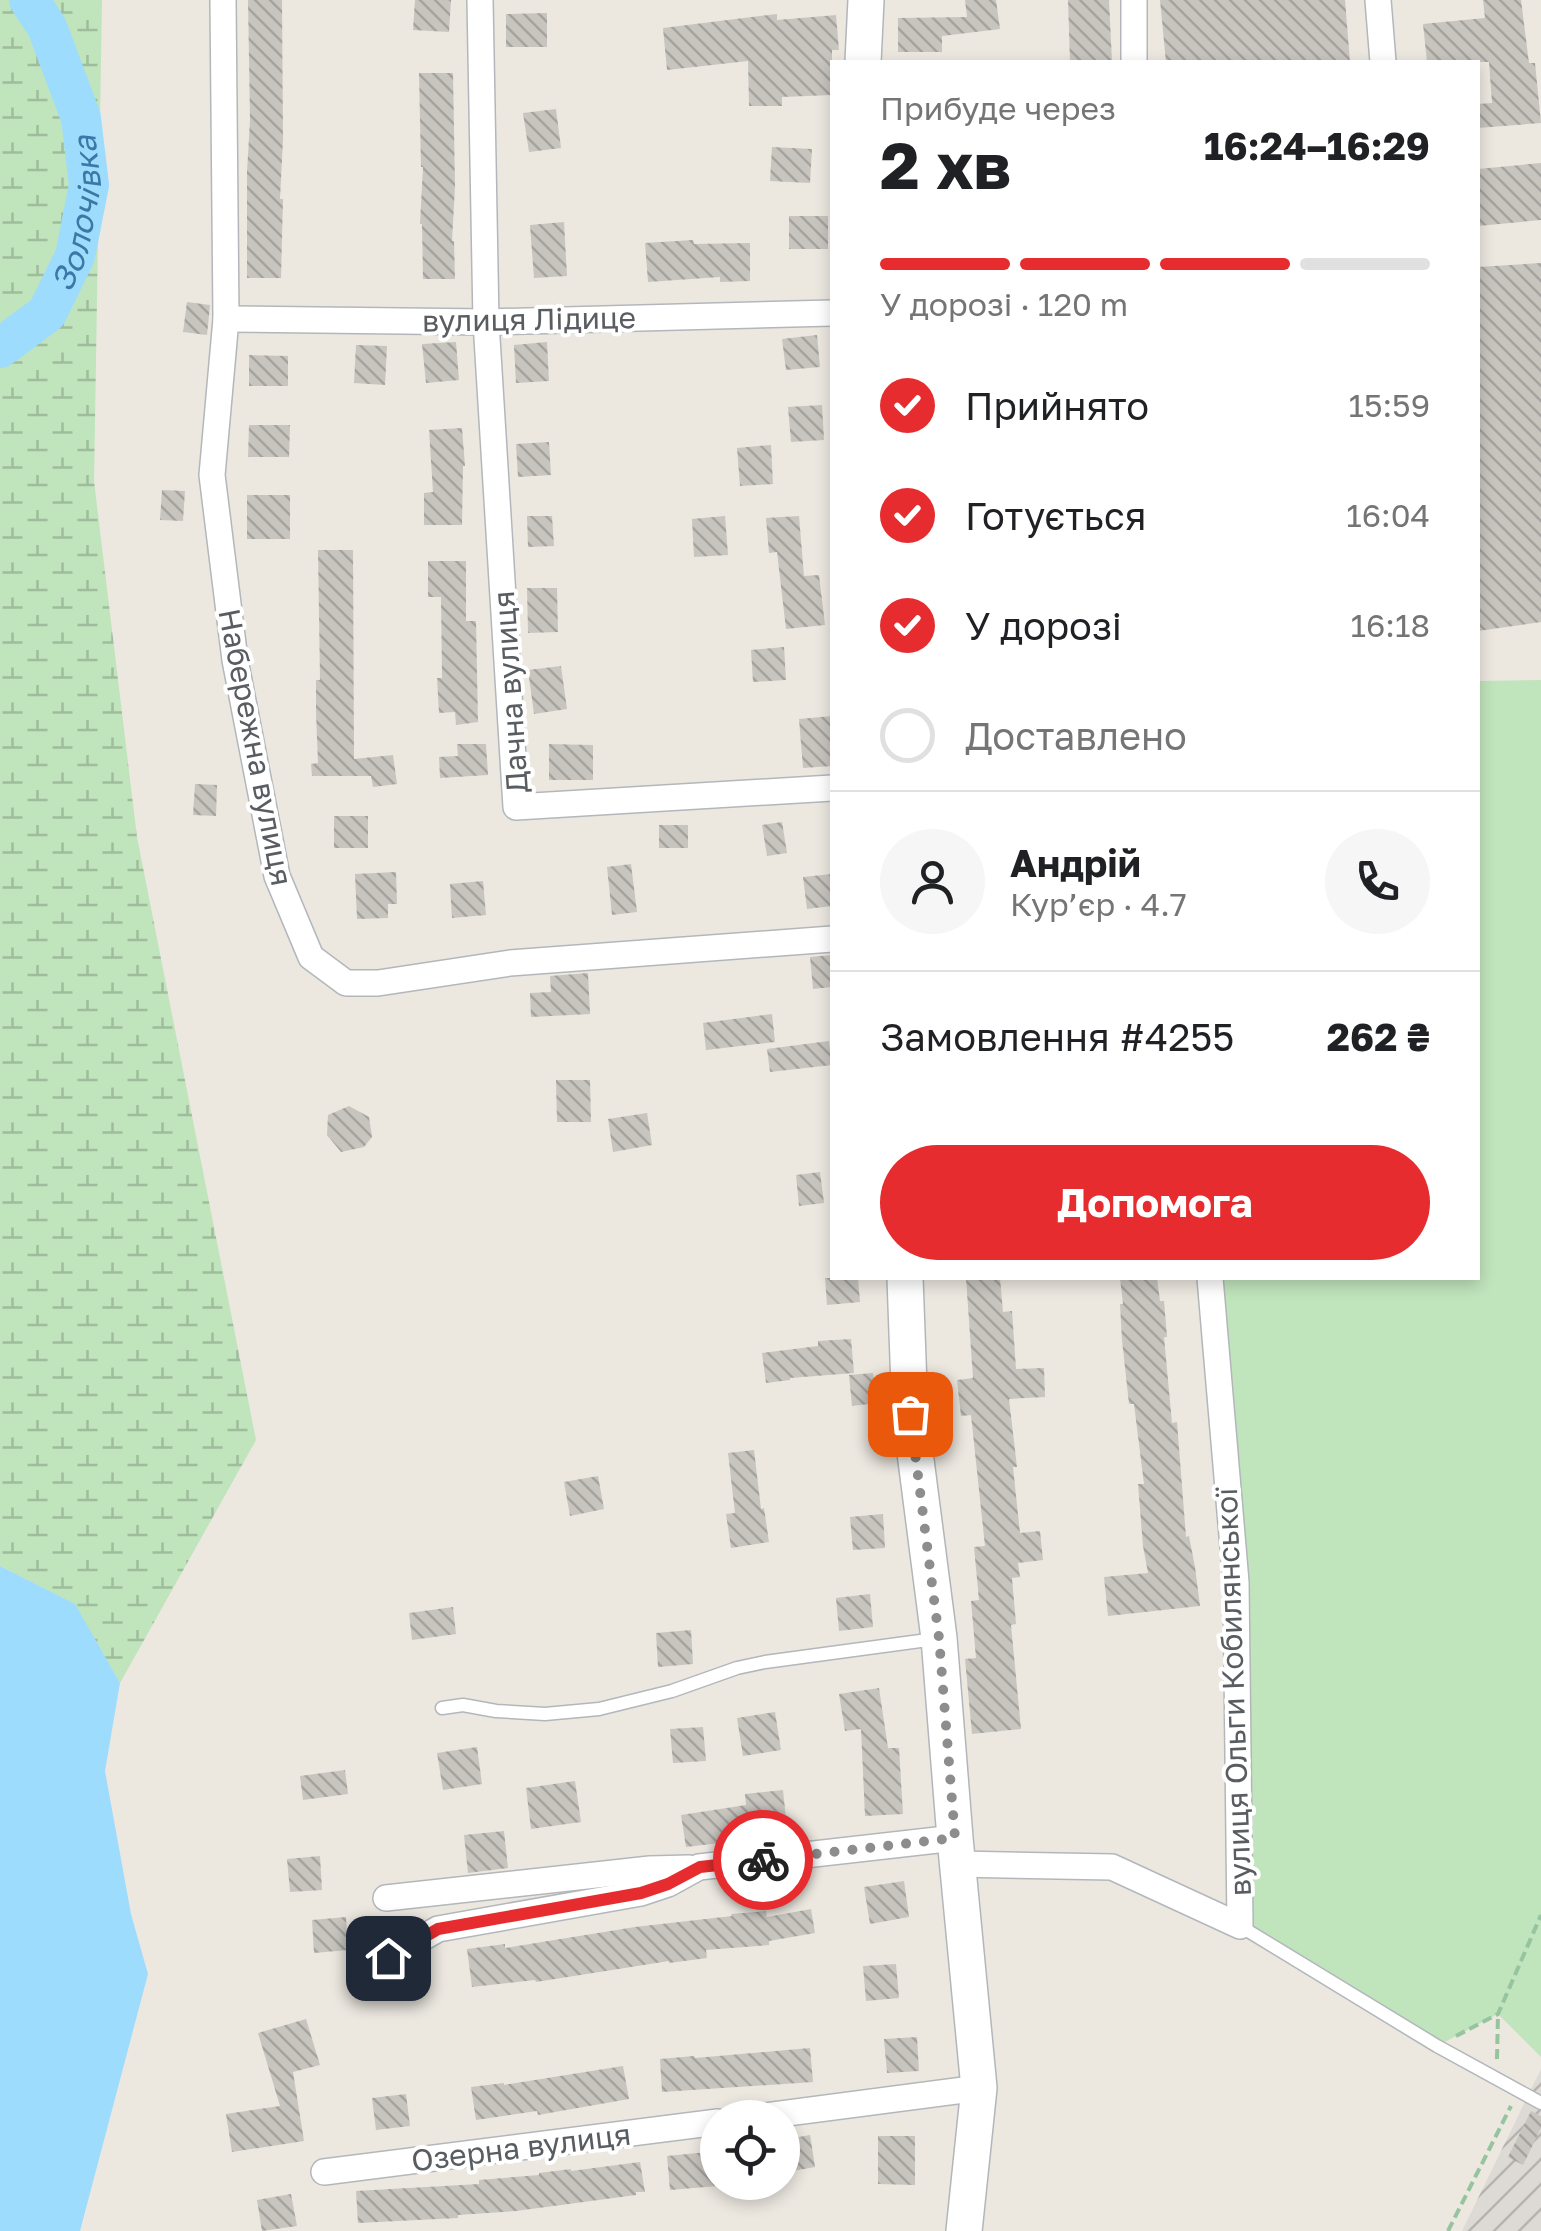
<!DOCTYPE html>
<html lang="uk">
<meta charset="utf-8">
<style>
:root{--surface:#fff;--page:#f6f6f6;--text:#202124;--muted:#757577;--line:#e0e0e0;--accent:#e62c2e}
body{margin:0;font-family:"Golos Text",sans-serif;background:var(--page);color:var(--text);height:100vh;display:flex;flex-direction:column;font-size:38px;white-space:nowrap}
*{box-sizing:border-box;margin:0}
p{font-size:32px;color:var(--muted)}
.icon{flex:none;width:55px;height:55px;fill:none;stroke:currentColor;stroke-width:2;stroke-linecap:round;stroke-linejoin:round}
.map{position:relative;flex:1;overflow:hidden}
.sheet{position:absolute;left:830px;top:60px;width:650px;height:1220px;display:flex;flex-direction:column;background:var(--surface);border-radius:0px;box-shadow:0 5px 15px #0003}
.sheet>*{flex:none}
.fabs{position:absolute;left:700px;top:2100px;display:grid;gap:20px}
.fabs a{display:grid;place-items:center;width:100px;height:100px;border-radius:50%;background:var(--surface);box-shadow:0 5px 15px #0003;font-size:50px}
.pin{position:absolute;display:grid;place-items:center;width:85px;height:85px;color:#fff;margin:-42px;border-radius:20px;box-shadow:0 5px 15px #0006}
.courier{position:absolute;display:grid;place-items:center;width:100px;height:100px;margin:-50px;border:8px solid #e62c2e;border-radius:50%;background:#fff;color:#222;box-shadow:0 2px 12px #0007}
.head em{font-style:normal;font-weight:700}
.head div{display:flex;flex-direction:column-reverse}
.head{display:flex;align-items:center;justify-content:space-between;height:170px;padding:0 50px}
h1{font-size:65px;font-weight:700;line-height:75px}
.bar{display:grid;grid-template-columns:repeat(4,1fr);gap:15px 10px;align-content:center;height:120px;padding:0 50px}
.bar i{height:12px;border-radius:8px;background:var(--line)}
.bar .current{background:var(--accent)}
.bar p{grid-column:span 4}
.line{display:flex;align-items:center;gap:25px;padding:0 50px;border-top:2px solid var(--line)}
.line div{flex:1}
.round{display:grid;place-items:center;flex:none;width:105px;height:105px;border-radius:52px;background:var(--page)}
ol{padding:0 50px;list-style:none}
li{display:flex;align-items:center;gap:30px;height:110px}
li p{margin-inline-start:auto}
li .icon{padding:10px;border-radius:50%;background:var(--accent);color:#fff;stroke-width:4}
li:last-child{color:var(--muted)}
li i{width:55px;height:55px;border:5px solid var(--line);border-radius:50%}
.action{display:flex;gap:20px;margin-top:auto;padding:20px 50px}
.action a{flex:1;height:115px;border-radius:60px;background:var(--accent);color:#fff;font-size:40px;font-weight:700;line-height:115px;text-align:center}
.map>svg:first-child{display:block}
.industrial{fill:url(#industrial-furrows)}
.green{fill:#c0e4bc}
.wetland{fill:url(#wetland-marsh)}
.water{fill:#9edcfd}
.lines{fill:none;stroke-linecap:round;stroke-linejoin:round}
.river{stroke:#9edcfd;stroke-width:40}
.building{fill:url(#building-back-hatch)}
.service-casing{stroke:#b3b7bb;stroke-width:15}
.minor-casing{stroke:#b3b7bb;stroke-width:28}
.secondary-casing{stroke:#b2b6bb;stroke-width:38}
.path{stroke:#96c49f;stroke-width:4;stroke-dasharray:10 5;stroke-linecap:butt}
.service{stroke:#fff;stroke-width:12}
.minor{stroke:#fff;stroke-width:25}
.secondary{stroke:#fff;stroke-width:35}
.done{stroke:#8c8e8d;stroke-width:10;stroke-dasharray:0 18}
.route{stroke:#e62c2e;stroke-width:12}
.labels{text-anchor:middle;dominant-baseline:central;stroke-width:8;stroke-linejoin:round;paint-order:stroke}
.street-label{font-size:30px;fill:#595d61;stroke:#fff}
.water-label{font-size:32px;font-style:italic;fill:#3b78a6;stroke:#fff}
</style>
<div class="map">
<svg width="1541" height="2231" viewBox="0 0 1541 2231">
<defs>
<pattern id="industrial-furrows" width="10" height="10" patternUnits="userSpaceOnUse" patternTransform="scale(2.5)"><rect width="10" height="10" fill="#dddad5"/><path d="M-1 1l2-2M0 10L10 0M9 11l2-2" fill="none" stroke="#b6b4b0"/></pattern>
<pattern id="wetland-marsh" width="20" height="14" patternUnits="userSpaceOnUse" patternTransform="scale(2.5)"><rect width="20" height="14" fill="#c0e4bc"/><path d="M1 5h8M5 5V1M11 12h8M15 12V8" fill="none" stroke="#9fbc9c"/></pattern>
<pattern id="building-back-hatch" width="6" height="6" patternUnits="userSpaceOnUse" patternTransform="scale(2.5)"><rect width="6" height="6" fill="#c8c5bf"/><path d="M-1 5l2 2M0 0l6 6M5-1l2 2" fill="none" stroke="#a5a39f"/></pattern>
</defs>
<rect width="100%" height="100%" fill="#ece8e0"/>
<path class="industrial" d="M 1541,2069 L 1541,2231 L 1462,2231 Z"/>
<path class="green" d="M 1541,680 L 1541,2057 L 1498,2014 L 1437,2046 L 1240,1926 L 1210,1278 L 1478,1278 L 1478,681 Z"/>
<path class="wetland" d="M 0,0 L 102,0 L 94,481 L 137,837 L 256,1440 L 120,1683 L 74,1604 L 0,1566 Z"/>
<path class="water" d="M 0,1566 L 75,1604 L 120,1683 L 105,1771 L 131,1914 L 148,1974 L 80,2231 L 0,2231 Z"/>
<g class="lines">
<path class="river" id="s1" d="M 0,348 L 47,313 L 75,256 L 89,185 L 81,118 L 47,27 L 29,0"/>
</g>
<g class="building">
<path d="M 248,0 L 282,0 L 283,139 L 280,199 L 283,199 L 281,278 L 247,278 L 247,172 L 250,120 Z"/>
<path d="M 415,0 L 451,0 L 449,32 L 413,30 Z"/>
<path d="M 965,0 L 996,0 L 1000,29 L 942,36 L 942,52 L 898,52 L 898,18 L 967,17 Z"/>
<path d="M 1068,0 L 1109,0 L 1112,62 L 1070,62 Z"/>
<path d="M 1160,0 L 1345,0 L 1350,62 L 1166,62 Z"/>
<path d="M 1483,0 L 1521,0 L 1529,63 L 1535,63 L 1541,123 L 1478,128 L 1478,104 L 1492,103 L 1489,62 L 1427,62 L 1423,24 L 1485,18 Z"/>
<path d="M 547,13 L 547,47 L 506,47 L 506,14 Z"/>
<path d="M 777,14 L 777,20 L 836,15 L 839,50 L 832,50 L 832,95 L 782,97 L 782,106 L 749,106 L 748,61 L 667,70 L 663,28 Z"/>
<path d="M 419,73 L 453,73 L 455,186 L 452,241 L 454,241 L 455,279 L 423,279 L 422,224 L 420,224 L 423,167 L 421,167 Z"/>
<path d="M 556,109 L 561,148 L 529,152 L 523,113 Z"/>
<path d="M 772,147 L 812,149 L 810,183 L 770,181 Z"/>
<path d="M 1541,163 L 1541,220 L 1478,226 L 1478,169 Z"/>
<rect x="789" y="216" width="39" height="33"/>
<path d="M 564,222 L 567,276 L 534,278 L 530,225 Z"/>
<path d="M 693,240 L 694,244 L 750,243 L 750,281 L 720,282 L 720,277 L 648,282 L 645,243 Z"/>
<path d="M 1541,263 L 1541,622 L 1478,631 L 1478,267 Z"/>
<path d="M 187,302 L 210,305 L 207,335 L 183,332 Z"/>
<path d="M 817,335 L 820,367 L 786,370 L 782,339 Z"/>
<path d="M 456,342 L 459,380 L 426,383 L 422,344 Z"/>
<path d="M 547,342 L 549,381 L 516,383 L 514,345 Z"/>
<path d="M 356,345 L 387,346 L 385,385 L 354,383 Z"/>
<path d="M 249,355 L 288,356 L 288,386 L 249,386 Z"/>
<path d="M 822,405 L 824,440 L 791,442 L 788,407 Z"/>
<path d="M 249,425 L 290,425 L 289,457 L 248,457 Z"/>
<path d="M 462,428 L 465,466 L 463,466 L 462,525 L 424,525 L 424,493 L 433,492 L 429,430 Z"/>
<path d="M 549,442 L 551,475 L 518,477 L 516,444 Z"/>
<path d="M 771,445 L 773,484 L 740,486 L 737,448 Z"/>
<path d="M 162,490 L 185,491 L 183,521 L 160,520 Z"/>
<rect x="247" y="495" width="43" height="44"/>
<path d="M 527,516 L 552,516 L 554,546 L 528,547 Z"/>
<path d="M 725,516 L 728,555 L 694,557 L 692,519 Z"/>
<path d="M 799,516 L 804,576 L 819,575 L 825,625 L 786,629 L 777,552 L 769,553 L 766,518 Z"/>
<path d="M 318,550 L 353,550 L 354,759 L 393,755 L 397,784 L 373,787 L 371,776 L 312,776 L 311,764 L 318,763 L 316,713 L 316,680 L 320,680 Z"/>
<path d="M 428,561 L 466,561 L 466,621 L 476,621 L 478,722 L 456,725 L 455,712 L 439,713 L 437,678 L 442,678 L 441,597 L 428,597 Z"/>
<path d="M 527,588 L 557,588 L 558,632 L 528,633 Z"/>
<path d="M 784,647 L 786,680 L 753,682 L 751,650 Z"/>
<path d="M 561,666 L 567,709 L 534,714 L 528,670 Z"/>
<path d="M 832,716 L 832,766 L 803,768 L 799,719 Z"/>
<path d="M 457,744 L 486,744 L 488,775 L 440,778 L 439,757 L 458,756 Z"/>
<path d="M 549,744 L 593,745 L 593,780 L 549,780 Z"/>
<path d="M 195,784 L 217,785 L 216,816 L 193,815 Z"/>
<rect x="334" y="816" width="34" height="32"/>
<path d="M 782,822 L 787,853 L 767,856 L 762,825 Z"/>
<rect x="659" y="825" width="29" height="23"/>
<path d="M 631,864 L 637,912 L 612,915 L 607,867 Z"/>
<path d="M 396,872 L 397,904 L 388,904 L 388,918 L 357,919 L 355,874 Z"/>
<path d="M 832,874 L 832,906 L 807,909 L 803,877 Z"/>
<path d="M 483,881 L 486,915 L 452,918 L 450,884 Z"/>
<path d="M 832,955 L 832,987 L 813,989 L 810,957 Z"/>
<path d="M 588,973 L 590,1014 L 531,1017 L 530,993 L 551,992 L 550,976 Z"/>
<path d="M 772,1014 L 775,1042 L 706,1050 L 703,1023 Z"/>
<path d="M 829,1041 L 832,1065 L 770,1072 L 767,1049 Z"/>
<path d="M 556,1080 L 590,1080 L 591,1122 L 557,1122 Z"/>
<path d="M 349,1106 L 369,1117 L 372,1137 L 364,1147 L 341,1152 L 327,1135 L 328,1115 Z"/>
<path d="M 647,1113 L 652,1145 L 613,1152 L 608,1119 Z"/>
<path d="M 820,1172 L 824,1203 L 799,1206 L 796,1175 Z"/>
<path d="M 825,1278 L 858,1278 L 860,1302 L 827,1305 Z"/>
<path d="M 966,1278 L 1000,1278 L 1003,1312 L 1012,1311 L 1016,1369 L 1044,1368 L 1045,1397 L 1009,1399 L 1017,1467 L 1013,1467 L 1020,1533 L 1040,1531 L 1043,1560 L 1018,1563 L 1020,1577 L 1012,1578 L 1016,1624 L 1011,1625 L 1021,1729 L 972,1734 L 965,1659 L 976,1658 L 971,1601 L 979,1600 L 974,1547 L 985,1546 L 971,1415 L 961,1416 L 957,1380 L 973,1378 Z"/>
<path d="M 1120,1278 L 1157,1278 L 1160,1301 L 1164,1301 L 1167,1337 L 1164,1337 L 1172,1423 L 1177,1422 L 1186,1537 L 1189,1536 L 1195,1567 L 1200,1606 L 1108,1616 L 1104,1577 L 1148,1573 L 1143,1546 L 1138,1484 L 1144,1484 L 1134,1404 L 1129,1404 L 1122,1340 L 1120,1304 L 1123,1304 Z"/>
<path d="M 851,1339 L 854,1373 L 790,1378 L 790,1380 L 766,1383 L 762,1353 L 818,1346 L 818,1341 Z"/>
<path d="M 873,1373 L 877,1403 L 852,1406 L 849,1375 Z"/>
<path d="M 754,1450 L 761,1509 L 764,1508 L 769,1542 L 731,1548 L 726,1514 L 735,1513 L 728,1453 Z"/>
<path d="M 598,1476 L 604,1509 L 570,1516 L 564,1482 Z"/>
<path d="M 883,1514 L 885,1548 L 853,1550 L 850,1517 Z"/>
<path d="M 870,1594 L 873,1627 L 839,1631 L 836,1598 Z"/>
<path d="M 453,1607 L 456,1634 L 412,1640 L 409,1613 Z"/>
<path d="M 691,1630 L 693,1664 L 658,1667 L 656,1633 Z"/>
<path d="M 879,1688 L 888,1748 L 899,1748 L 903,1814 L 865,1816 L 861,1729 L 845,1731 L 839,1694 Z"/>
<path d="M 775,1712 L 781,1750 L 743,1756 L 737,1718 Z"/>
<path d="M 703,1727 L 706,1761 L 673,1763 L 670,1729 Z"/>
<path d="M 477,1747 L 482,1784 L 443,1790 L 437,1753 Z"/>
<path d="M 345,1770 L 348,1794 L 303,1800 L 300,1776 Z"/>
<path d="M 575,1781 L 581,1822 L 531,1829 L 526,1788 Z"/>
<path d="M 783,1790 L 787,1828 L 719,1836 L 720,1843 L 686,1847 L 681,1815 L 746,1805 L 745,1794 Z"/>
<path d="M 504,1831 L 508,1868 L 468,1873 L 464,1835 Z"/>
<path d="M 320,1856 L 322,1890 L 290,1892 L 287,1859 Z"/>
<path d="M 904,1881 L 909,1917 L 870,1924 L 864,1887 Z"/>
<path d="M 811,1909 L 815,1933 L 769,1941 L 769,1945 L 706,1950 L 707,1958 L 669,1963 L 669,1961 L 536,1982 L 535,1980 L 472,1987 L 467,1949 L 505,1944 L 505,1948 L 635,1927 L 732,1916 L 731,1914 L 766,1911 L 767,1917 Z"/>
<path d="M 346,1917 L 348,1950 L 314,1953 L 312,1920 Z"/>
<path d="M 896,1964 L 899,1998 L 866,2001 L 863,1966 Z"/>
<path d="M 306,2019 L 320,2065 L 293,2072 L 304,2141 L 232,2152 L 226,2114 L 280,2106 L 258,2033 Z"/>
<path d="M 917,2037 L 919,2071 L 887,2073 L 884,2039 Z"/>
<path d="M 810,2048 L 813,2082 L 662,2092 L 660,2059 L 694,2056 L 695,2058 Z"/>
<path d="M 623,2066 L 629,2099 L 538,2115 L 537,2111 L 476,2120 L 471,2087 L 504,2083 L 504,2085 Z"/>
<path d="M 406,2094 L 410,2126 L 376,2130 L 372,2098 Z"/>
<path d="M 1531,2111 L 1541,2116 L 1541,2128 L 1523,2165 L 1508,2157 Z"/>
<path d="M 810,2135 L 815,2167 L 782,2173 L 782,2140 Z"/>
<path d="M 878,2136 L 915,2136 L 915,2185 L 878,2184 Z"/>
<path d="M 718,2151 L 718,2186 L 670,2190 L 667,2156 Z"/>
<path d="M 640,2162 L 645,2192 L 636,2192 L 636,2195 L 516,2211 L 458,2215 L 458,2218 L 358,2223 L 356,2191 L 479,2184 L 479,2180 L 539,2175 L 539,2173 L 571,2169 L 571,2171 Z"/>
<path d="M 291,2194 L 297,2226 L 262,2231 L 257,2200 Z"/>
</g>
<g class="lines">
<g class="service-casing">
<g id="service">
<path d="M 442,1708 L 463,1705 L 496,1711 L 545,1714 L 599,1709 L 672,1691 L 737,1668 L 765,1662 L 935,1639"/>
<path d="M 1240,1926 L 1437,2046 L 1541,2103"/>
</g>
</g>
<g class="minor-casing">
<g id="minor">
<path d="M 223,0 L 226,319 L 212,475 L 235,660 L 277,876 L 311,957 L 346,983 L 378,983 L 510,963 L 832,939"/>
<path d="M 480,0 L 486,322 L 516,807 L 832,788"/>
<path d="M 1378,0 L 1383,62"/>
<path d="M 1134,62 L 1134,0"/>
<path d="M 226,319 L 486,322 L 832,313"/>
<path d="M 958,1864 L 1112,1867 L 1240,1926 L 1236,1582 L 1210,1278"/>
<path d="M 386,1898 L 650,1869 L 689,1868"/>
<path d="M 363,1972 L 438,1929 L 641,1893 L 668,1884 L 699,1867 L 955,1838"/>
<path d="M 750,2118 L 979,2088"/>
<path d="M 324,2172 L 718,2122"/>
</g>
</g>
<g class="secondary-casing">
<g id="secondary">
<path d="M 863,62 L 866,0"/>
<path d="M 905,1278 L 910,1414 L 939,1638 L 955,1838 L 979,2088 L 964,2231"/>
</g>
</g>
<g class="path">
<path d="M 1456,2036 L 1498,2014 L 1541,1915"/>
<path d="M 1497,2059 L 1498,2014"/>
<path d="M 1448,2231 L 1511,2106"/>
</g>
<use href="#service" class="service"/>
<use href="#minor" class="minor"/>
<use href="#secondary" class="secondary"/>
</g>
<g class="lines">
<path class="done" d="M 763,1860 L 955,1838 L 939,1638 L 910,1414"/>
<path class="route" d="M 388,1958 L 438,1929 L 641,1893 L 668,1884 L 700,1867 L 763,1860"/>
</g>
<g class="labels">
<g class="street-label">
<text transform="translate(529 319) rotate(-1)">вулиця Лідице</text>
<text transform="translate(510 692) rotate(-94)">Дачна вулиця</text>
<text transform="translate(256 747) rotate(79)">Набережна вулиця</text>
<text transform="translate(1233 1692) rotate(-92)">вулиця Ольги Кобилянської</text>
<text transform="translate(521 2147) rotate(-7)">Озерна вулиця</text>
</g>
<g class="water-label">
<text stroke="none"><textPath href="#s1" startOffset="165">Золочівка</textPath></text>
</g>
</g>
</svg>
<div class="fabs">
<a><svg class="icon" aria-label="locate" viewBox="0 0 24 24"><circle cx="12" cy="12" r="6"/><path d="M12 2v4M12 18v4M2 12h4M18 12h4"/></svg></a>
</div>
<div class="pin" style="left:910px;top:1414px;background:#ea580c"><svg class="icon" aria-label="bag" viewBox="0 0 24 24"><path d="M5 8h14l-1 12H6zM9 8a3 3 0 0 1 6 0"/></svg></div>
<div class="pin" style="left:388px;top:1958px;background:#1f2937"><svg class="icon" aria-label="home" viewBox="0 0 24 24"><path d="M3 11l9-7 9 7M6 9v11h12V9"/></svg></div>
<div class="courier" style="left:763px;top:1860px"><svg class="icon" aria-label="bike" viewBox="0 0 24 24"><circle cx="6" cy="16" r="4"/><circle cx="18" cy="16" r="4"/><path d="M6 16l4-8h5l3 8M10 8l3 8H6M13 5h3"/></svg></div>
<section class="sheet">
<div class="head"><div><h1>2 хв</h1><p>Прибуде через</p></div><em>16:24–16:29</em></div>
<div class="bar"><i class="current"></i><i class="current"></i><i class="current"></i><i></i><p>У дорозі · 120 m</p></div>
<ol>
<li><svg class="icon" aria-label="check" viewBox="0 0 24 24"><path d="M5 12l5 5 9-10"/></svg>Прийнято<p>15:59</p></li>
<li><svg class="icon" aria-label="check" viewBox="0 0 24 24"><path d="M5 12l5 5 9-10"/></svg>Готується<p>16:04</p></li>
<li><svg class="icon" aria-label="check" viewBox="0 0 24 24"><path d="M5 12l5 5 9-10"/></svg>У дорозі<p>16:18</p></li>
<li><i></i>Доставлено</li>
</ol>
<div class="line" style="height:180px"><a class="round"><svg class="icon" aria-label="person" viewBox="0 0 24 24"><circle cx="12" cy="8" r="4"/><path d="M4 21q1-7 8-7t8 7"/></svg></a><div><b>Андрій</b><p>Кур’єр · 4.7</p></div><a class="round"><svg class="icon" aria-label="phone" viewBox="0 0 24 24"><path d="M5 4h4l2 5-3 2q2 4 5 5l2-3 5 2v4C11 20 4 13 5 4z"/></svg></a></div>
<div class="line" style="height:130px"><div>Замовлення #4255</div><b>262 ₴</b></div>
<div class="action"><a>Допомога</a></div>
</section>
</div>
